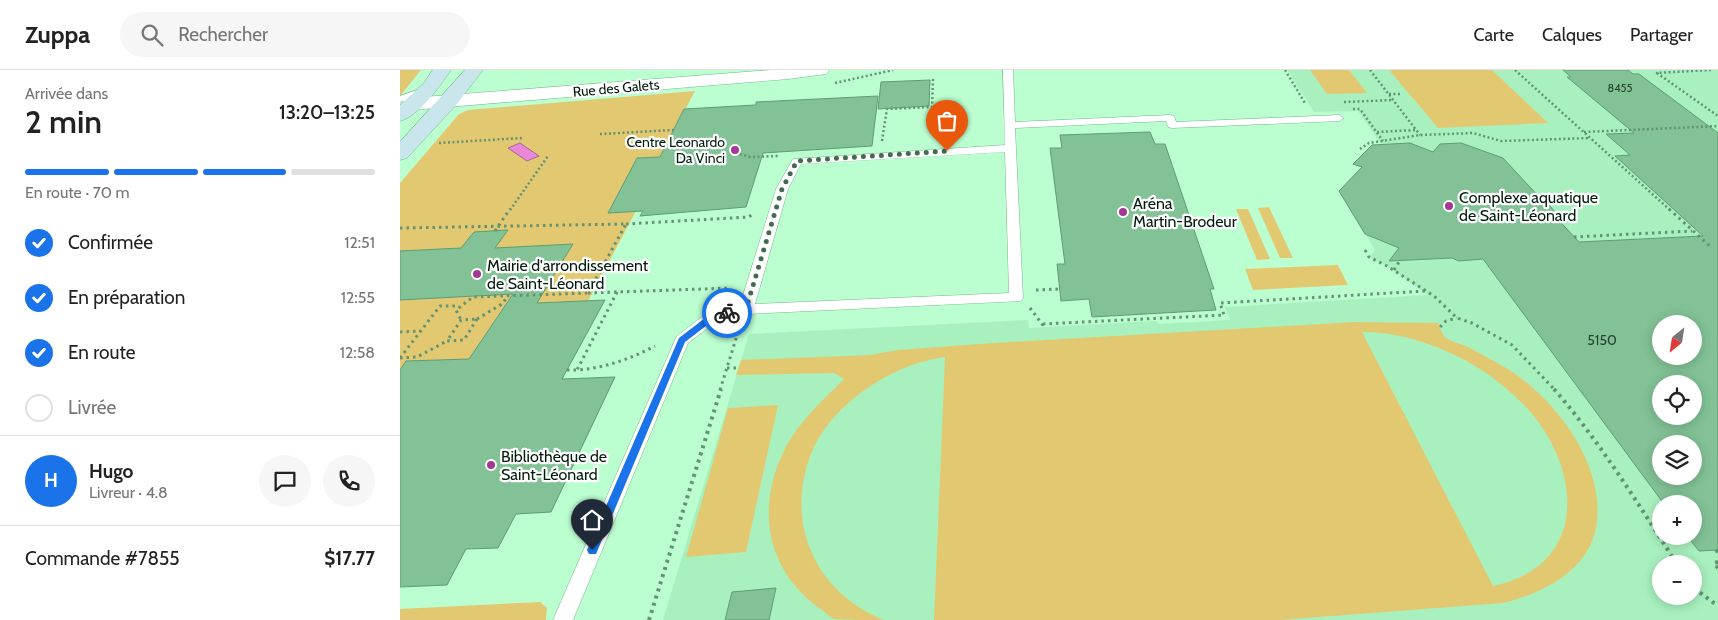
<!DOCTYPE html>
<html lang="fr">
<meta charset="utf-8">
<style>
:root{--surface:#fff;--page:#f6f6f6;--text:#222;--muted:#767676;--line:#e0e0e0;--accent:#1a73e8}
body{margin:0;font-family:Cabin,sans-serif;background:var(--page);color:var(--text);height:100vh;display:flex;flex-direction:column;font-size:19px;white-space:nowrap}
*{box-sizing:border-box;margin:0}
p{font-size:16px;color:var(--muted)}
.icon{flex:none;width:28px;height:28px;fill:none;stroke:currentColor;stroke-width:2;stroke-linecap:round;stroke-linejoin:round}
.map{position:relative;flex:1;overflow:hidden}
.sheet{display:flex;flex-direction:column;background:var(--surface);width:400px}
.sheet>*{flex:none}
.needle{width:32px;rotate:210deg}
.fabs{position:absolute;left:1252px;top:245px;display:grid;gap:10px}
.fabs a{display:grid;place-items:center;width:50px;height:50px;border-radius:50%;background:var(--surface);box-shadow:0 2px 12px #0003;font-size:25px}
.pin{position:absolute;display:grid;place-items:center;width:42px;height:42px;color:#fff;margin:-51px -21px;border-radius:50% 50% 50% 0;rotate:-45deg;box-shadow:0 0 5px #0007}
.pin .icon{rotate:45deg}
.courier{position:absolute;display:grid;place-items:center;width:50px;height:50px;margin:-25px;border:4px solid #1a73e8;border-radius:50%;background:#fff;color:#222;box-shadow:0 1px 6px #0007}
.summary em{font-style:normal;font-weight:600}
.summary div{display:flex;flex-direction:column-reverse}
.summary{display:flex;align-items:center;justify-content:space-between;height:85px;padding:0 25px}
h1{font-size:32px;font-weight:600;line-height:38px}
.bar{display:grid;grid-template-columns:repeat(4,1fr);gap:8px 5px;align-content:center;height:60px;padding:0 25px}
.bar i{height:6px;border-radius:4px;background:var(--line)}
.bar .active{background:var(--accent)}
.bar p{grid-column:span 4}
.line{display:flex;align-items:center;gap:12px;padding:0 25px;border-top:1px solid var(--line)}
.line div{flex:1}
.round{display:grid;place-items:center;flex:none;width:52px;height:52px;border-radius:26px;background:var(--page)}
ol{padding:0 25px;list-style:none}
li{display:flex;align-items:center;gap:15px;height:55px}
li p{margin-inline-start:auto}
li .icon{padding:5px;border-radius:50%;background:var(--accent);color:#fff;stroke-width:4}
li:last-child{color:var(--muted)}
li i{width:28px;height:28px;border:2px solid var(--line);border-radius:50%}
header{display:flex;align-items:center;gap:30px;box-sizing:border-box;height:70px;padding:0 25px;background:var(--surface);border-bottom:1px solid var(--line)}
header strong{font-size:24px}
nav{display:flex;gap:28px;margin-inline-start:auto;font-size:18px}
.search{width:350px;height:45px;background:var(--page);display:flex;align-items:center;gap:12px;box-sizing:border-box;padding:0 18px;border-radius:28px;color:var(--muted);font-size:19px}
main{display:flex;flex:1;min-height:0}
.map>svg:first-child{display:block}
.built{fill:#a8f1bf;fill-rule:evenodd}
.green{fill:#e2c971;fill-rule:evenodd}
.water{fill:#ea87d8;stroke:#a4679b}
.building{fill:#82c296;stroke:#5e9d73;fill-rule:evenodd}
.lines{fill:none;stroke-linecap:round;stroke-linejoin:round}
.lane-casing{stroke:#77b88c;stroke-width:1}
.street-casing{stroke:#77b88c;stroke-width:1}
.secondary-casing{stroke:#77b88c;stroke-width:1}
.path-far2{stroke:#639373;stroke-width:2.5;stroke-dasharray:2 2.5;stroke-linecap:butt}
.path-far1{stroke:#639373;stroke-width:3;stroke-dasharray:2.5 4;stroke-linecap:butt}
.path{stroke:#639373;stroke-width:4;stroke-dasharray:3 4.5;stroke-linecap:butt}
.lane{fill:#fff;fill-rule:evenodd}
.street{fill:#fff;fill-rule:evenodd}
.secondary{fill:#c8e6ec;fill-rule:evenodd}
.route{fill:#1a73e8}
.done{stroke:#436b51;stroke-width:5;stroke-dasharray:0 9}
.poi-dot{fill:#a53795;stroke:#fff;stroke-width:2}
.labels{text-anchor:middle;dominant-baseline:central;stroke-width:4.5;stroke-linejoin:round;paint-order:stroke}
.far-number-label{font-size:11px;fill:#22462e}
.far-street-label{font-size:14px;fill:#021c0c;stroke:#fff}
.far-poi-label{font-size:14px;fill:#021c0c;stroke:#fff;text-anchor:end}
.number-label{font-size:14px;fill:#22462e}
.poi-label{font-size:16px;fill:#021c0c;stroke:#fff;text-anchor:start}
</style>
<header>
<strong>Zuppa</strong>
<div class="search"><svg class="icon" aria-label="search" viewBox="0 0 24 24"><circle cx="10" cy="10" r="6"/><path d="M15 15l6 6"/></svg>Rechercher</div>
<nav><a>Carte</a><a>Calques</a><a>Partager</a></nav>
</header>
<main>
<section class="sheet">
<div class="summary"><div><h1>2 min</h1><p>Arrivée dans</p></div><em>13:20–13:25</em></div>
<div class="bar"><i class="active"></i><i class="active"></i><i class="active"></i><i></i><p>En route · 70 m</p></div>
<ol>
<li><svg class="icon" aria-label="check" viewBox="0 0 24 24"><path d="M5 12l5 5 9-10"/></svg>Confirmée<p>12:51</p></li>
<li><svg class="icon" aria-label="check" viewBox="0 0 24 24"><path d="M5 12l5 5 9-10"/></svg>En préparation<p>12:55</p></li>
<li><svg class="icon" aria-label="check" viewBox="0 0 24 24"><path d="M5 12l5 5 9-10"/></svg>En route<p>12:58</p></li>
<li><i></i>Livrée</li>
</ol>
<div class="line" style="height:90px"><b class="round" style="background:var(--accent);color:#fff">H</b><div><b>Hugo</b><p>Livreur · 4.8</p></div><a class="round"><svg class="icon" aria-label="chat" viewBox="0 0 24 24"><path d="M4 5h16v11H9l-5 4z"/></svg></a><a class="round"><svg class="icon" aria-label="phone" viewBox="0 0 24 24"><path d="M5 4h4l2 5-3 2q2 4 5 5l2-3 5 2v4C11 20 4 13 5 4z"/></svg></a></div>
<div class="line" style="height:65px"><div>Commande #7855</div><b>$17.77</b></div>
</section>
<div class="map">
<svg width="1318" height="550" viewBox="0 0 1318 550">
<rect width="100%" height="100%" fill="#bbfed0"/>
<path class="built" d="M 887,0 L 1318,0 L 1318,550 L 263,550 L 349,264 L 628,250 L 629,258 L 756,251 L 758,254 L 830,250 L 825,237 L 1028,225 L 987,196 L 969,187 L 975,180 L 965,163 L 962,98 L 953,94 L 981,74 L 958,41 L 914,42 ZM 1261,254 L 1294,254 L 1294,286 L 1261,286 ZM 1261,314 L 1294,314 L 1294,346 L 1261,346 ZM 1261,374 L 1294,374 L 1294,406 L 1261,406 ZM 1261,434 L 1294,434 L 1294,466 L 1261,466 ZM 1261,494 L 1294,494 L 1294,526 L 1261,526 Z"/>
<g class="green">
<path d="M 0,0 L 21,0 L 0,26 Z"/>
<path d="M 910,0 L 949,0 L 967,23 L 927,24 Z"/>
<path d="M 989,0 L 1092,0 L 1148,53 L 1038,58 Z"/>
<path d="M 295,21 L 260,87 L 237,88 L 208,142 L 236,141 L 188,231 L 106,234 L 69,289 L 6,291 L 0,300 L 0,113 L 59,44 L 68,40 Z"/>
<path d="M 869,137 L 893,188 L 880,188 L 858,138 Z"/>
<path d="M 836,139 L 848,139 L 870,189 L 857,190 Z"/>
<path d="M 938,195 L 948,215 L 853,220 L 845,199 Z"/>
<path d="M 954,252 L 1038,253 C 1040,257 1042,264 1045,267 C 1049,271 1060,274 1066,276 C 1079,283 1093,290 1106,298 C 1157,329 1210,400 1195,462 C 1185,503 1140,524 1103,533 L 880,550 L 534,550 L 545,287 C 492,294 431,334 411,384 C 384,454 416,523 484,550 C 472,550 443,550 434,549 C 429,546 424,541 419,538 C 368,501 356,442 382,385 C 396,354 420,333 444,309 L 434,303 L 336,305 L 341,290 L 470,285 L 498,280 L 593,273 ZM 962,262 C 1020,262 1082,292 1122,333 C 1181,392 1193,495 1093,516 Z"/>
<path d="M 378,335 L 346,482 L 286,487 L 328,338 Z"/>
<path d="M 140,532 L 147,538 L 146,550 L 0,550 L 0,539 Z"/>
</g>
<path class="water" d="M 120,73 L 139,86 L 127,91 L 108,78 Z"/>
<g class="building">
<path d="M 1163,0 L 1228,0 L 1233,4 L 1239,4 L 1318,63 L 1318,480 L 1299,481 L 1287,466 L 1294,466 L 1294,434 L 1264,434 L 1083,189 L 1059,191 L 1052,188 L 989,191 L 999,178 L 965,164 L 939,121 L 962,97 L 953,94 L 972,75 L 1010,73 L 1033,82 L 1040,74 L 1061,73 L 1103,88 L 1141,129 L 1146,131 L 1154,141 L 1152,143 L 1179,172 L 1303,166 L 1215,86 L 1230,85 L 1206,64 L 1234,63 L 1167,7 L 1171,7 ZM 1261,254 L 1294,254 L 1294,286 L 1261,286 ZM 1261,314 L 1294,314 L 1294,346 L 1261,346 ZM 1261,374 L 1294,374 L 1294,406 L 1261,406 Z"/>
<path d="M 530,10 L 529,36 L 478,39 L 481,12 Z"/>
<path d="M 478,26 L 472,76 L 363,83 L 346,137 L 240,146 L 243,141 L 208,143 L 237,88 L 260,87 L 284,39 L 356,35 L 356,32 Z"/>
<path d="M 750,62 L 755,74 L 765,74 L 814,219 L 810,219 L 816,240 L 692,247 L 689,229 L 661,231 L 657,194 L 665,194 L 650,78 L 662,78 L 660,65 Z"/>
<path d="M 108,160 L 95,178 L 173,174 L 137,233 L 205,230 L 162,309 L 215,307 L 151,442 L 116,444 L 98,478 L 66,479 L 47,515 L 0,517 L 0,300 L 6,291 L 69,289 L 113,224 L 0,230 L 0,181 L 61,178 L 74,162 Z"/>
<path d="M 376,518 L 369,550 L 325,550 L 332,522 Z"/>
</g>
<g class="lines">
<g class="lane-casing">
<g id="lane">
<path d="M 603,0 L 613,0 L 615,52 L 770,45 L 774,46 L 776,52 L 939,45 L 944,48 L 939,51 L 772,58 L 768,57 L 766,51 L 615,58 L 623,228 L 621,231 L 346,244 L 317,251 L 288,273 L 173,550 L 153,550 L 275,270 L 277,266 L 307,243 L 340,235 L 376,119 L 393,89 L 605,75 ZM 605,82 L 609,223 L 355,234 L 388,119 L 401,94 Z"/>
<path d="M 26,17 L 30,18 L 30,22 L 0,32 L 0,26 Z"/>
</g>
</g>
<g class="street-casing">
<path id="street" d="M 371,0 L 429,0 L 426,4 L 388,9 L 11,40 L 4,38 L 2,34 L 4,30 L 11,28 Z"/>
</g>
<g class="secondary-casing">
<g id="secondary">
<path d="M 33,0 L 51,0 C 40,16 19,46 0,51 L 0,35 L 23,14 Z"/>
<path d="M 65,0 L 83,0 L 56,35 L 7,88 L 0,90 L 0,72 Z"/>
</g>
</g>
<g class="path-far2">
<path d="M 885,0 L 905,33"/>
<path d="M 970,0 L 1020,65"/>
<path d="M 1115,0 L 1270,140"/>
<path d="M 1311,0 L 1257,3 L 1318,46"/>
<path d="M 435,13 L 493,0"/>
<path d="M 989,24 L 1001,24"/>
<path d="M 944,32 L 993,30"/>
<path d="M 953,39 L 960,39 L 983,71"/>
<path d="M 977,62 L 1016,60"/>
<path d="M 1184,62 L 1318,56"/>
<path d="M 200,64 L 274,60"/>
<path d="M 482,71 L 487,39 L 532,37 L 533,9"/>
<path d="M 39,73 L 122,68"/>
<path d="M 960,79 L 969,73 L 1020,65 L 1073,63 L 1101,71 L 1190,68"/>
<path d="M 340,84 L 350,87 L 379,86"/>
<path d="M 110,140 L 148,86"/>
</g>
<g class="path-far1">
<path d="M 1269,139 L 1312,178"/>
<path d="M 226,154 L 348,147 L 354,144"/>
<path d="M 0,158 L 226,154 L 188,223 L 73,227 L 56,240 L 61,250"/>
<path d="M 95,161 L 110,139"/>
<path d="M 1174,167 L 1292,161"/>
<path d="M 965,180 L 969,187 L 987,196 L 1034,226 L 1057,248 L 1072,253 L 1112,275 L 1155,320"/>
<path d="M 994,200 L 1001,189"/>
<path d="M 636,220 L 659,219"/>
<path d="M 217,222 L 177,300 C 205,298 230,289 255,276"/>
<path d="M 188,223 L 331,218"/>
<path d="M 630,238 L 645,258"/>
<path d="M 77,249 L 64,270 L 47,271 L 61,250 Z"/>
<path d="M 77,249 L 102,234 L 108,226"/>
<path d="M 643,254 L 824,245 L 820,233 L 1026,221"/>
<path d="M 1040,257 L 1046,251 L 1057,248"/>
<path d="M 0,262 L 20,261"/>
<path d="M 0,288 L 40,236 L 59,236"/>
<path d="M 0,288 L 17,287 L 47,271"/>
<path d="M 327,298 L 338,298"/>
<path d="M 167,300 L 177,300"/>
<path d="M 320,320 L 339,259"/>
</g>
<g class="path">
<path d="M 1154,319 C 1201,373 1238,434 1277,494"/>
<path d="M 1316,480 L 1318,482"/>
<path d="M 1318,492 L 1314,493 L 1318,498"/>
<path d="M 1294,518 L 1318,536"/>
<path d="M 249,550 L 321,319"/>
</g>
<use href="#lane" class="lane"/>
<use href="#street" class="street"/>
<use href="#secondary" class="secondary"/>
</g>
<path class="route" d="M 327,241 L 330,241 L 330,245 L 315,249 L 285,272 L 196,484 L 189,484 L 187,480 L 279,268 L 309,245 Z"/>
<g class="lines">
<path class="done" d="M 327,243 L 346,239 L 382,119 L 397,91 L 547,81"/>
</g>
<g class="poi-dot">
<circle cx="335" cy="80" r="5"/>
<circle cx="1049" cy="136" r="5"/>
<circle cx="723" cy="142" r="5"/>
<circle cx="77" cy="204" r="5"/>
<circle cx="91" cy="395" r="5"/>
</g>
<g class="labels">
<g class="far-number-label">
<text x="1220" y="18">8455</text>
</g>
<g class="far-street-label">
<text transform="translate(216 18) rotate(-5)">Rue des Galets</text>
</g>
<g class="far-poi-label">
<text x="325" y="72">Centre Leonardo<tspan x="325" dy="16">Da Vinci</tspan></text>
</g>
<g class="number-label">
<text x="1202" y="270">5150</text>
</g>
<g class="poi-label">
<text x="1059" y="127">Complexe aquatique<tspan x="1059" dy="18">de Saint-Léonard</tspan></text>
<text x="733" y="133">Aréna<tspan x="733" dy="18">Martin-Brodeur</tspan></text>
<text x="87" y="195">Mairie d'arrondissement<tspan x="87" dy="18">de Saint-Léonard</tspan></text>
<text x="101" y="386">Bibliothèque de<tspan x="101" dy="18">Saint-Léonard</tspan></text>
</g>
</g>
</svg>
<div class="fabs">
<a><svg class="needle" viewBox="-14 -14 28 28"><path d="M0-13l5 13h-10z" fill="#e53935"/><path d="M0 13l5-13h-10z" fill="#767676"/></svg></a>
<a><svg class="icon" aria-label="locate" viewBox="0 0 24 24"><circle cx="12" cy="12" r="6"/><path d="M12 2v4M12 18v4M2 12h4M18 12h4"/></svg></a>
<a><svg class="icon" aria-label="layers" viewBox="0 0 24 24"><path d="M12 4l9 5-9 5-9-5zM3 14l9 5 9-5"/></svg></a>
<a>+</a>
<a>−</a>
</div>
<div class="pin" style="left:547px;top:81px;background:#ea580c"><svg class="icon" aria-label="bag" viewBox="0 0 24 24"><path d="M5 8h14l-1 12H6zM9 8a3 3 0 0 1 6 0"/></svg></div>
<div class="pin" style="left:192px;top:480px;background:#1f2937"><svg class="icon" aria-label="home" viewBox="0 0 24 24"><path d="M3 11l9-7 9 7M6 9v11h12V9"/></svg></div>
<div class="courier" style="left:327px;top:243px"><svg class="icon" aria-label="bike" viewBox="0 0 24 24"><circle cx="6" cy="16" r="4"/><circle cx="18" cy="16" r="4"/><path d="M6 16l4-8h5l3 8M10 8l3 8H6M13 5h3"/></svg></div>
</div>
</main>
